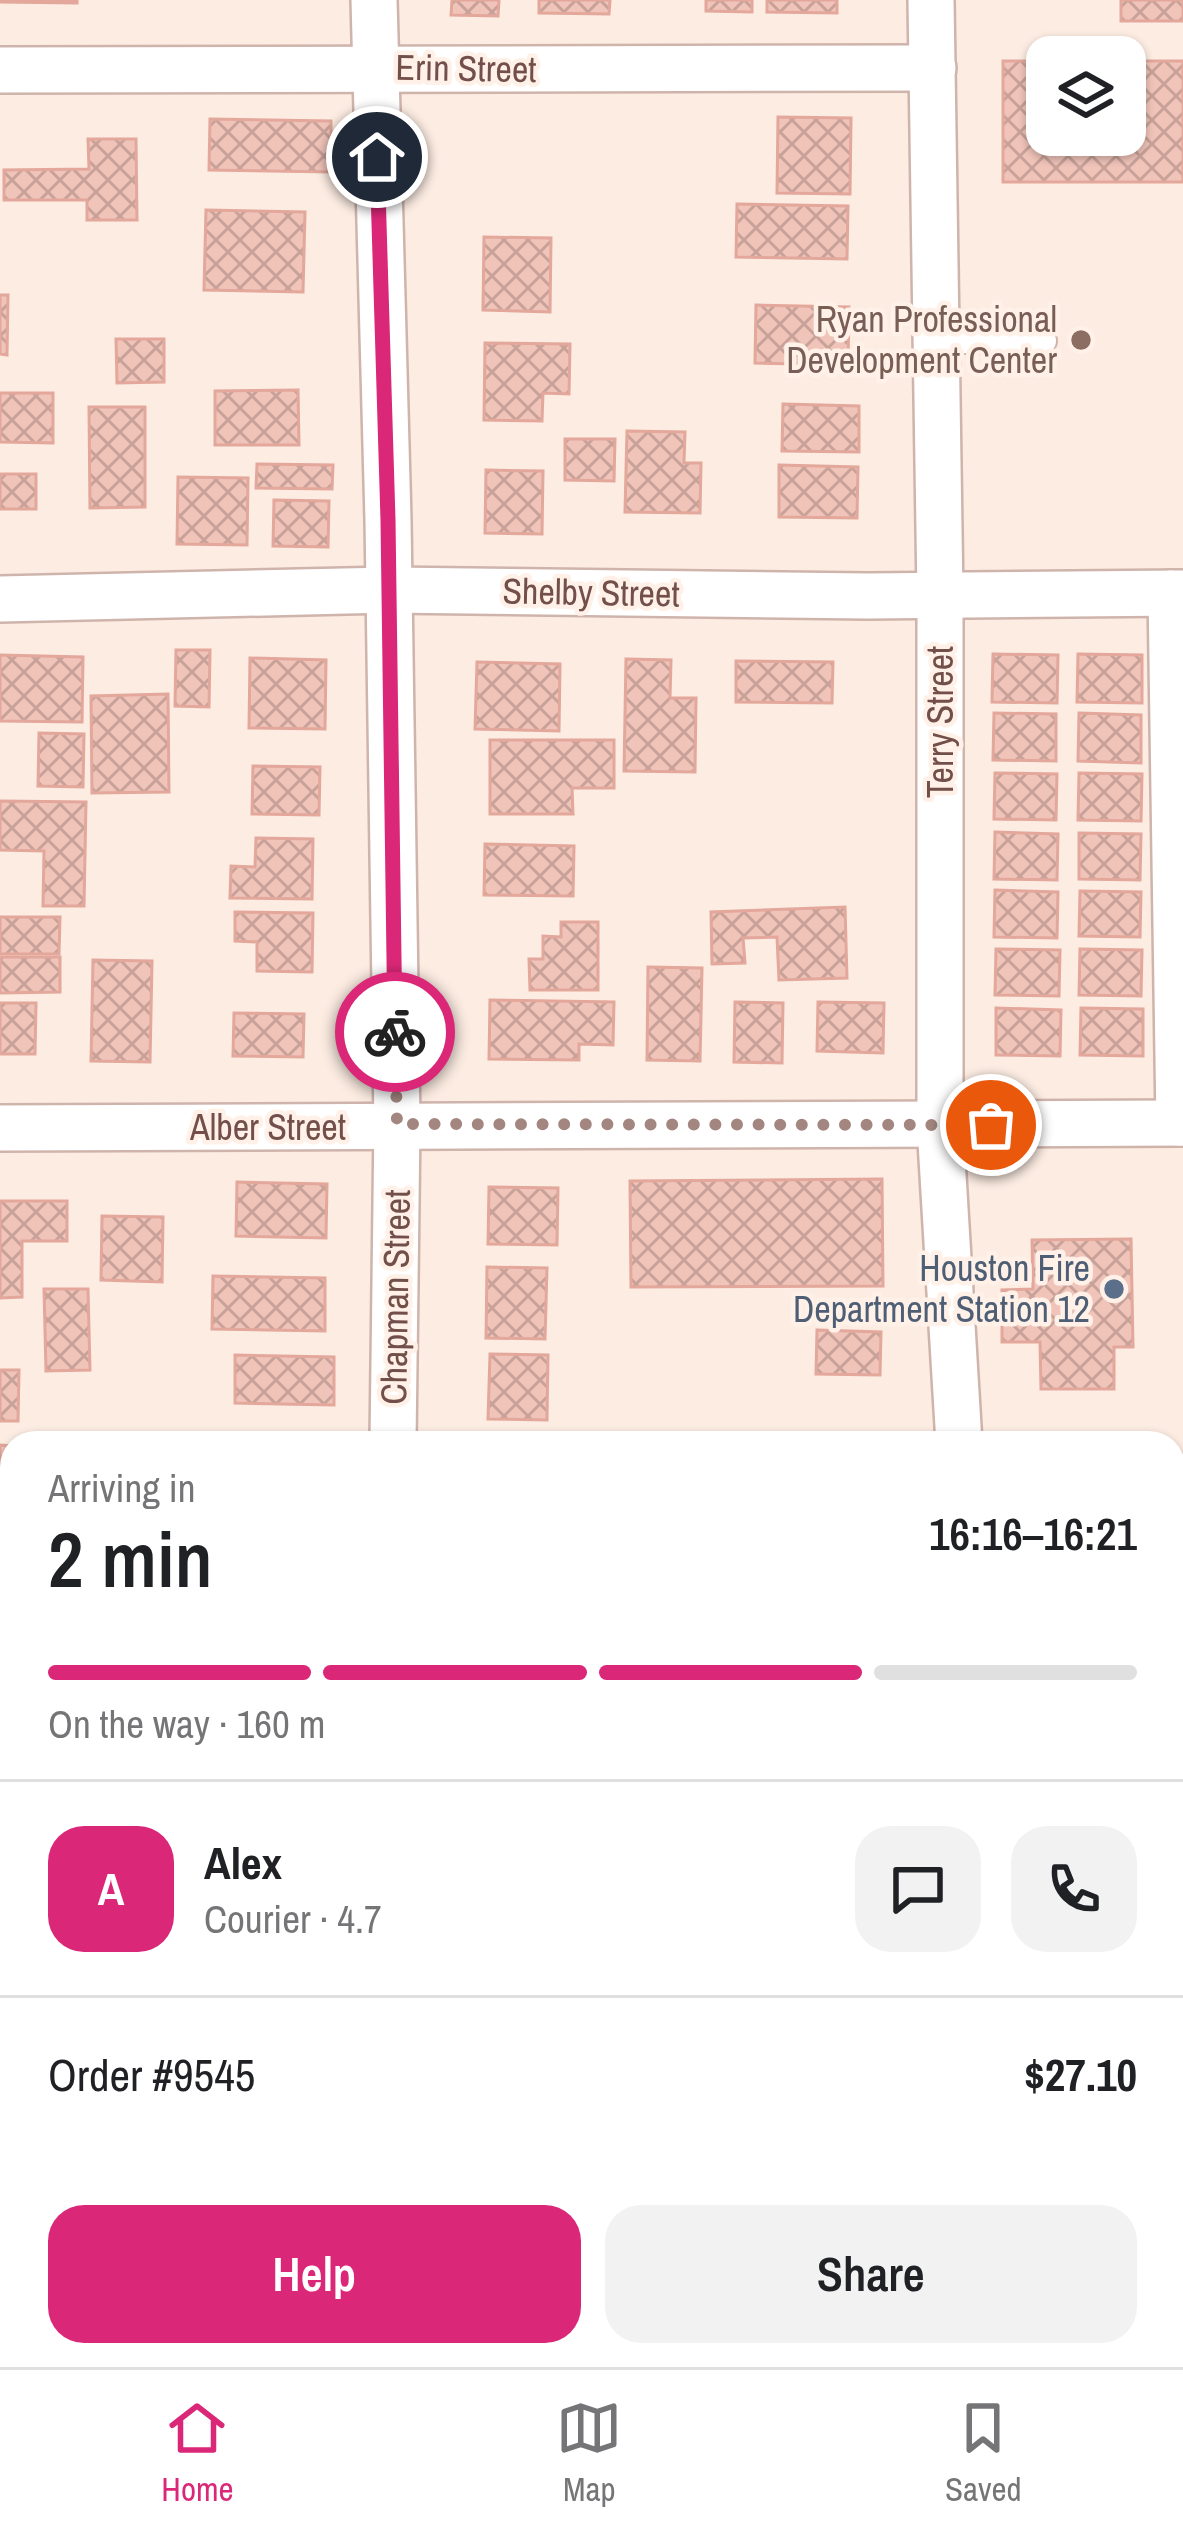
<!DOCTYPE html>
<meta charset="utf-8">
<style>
:root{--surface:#fff;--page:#f2f2f2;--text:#202124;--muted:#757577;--line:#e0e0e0;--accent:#db2777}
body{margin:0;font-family:"Archivo Narrow",sans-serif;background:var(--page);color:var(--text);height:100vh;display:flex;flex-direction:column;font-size:45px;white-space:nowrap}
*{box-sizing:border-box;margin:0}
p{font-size:39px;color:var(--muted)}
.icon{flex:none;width:66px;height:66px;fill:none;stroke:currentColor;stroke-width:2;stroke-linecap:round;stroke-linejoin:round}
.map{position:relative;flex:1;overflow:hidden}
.details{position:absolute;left:0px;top:1431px;width:1185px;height:936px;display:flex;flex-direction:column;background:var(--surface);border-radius:36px 36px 0 0;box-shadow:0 3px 9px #0004}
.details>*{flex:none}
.fabs{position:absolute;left:1026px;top:36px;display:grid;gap:24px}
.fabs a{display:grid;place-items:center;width:120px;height:120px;border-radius:24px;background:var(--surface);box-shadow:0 3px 9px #0004;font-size:60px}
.pin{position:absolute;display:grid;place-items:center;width:102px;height:102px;color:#fff;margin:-51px;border:6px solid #fff;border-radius:50%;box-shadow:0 3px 12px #0007}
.courier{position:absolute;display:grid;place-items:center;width:120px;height:120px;margin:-60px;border:9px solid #db2777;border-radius:50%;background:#fff;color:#222;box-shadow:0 3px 15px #0007}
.headline em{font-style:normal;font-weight:600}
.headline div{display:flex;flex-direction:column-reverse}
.headline{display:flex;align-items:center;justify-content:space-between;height:204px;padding:0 48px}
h1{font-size:78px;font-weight:600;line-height:90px}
.bar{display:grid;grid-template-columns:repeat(4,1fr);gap:18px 12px;align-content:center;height:144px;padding:0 48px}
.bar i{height:15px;border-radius:9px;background:var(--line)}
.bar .on{background:var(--accent)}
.bar p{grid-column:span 4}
.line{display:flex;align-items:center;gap:30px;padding:0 48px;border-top:3px solid var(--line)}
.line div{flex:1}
.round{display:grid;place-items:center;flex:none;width:126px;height:126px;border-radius:36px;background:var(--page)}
.button{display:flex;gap:24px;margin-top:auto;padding:24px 48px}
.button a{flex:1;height:138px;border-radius:36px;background:var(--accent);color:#fff;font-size:48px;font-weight:600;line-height:138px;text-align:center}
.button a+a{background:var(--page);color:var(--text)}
.dock{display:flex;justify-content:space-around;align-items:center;height:168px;border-top:3px solid var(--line);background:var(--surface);font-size:33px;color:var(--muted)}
.dock a{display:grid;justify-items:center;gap:6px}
.dock .on{color:var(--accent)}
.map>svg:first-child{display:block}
.building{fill:url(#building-cross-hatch);stroke:#e3a79b;stroke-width:3}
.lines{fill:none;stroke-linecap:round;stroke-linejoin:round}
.service-casing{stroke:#cfb4ac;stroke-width:28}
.minor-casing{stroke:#cfb4ac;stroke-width:50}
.secondary-casing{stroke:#d1b3a9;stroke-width:68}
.service{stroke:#fff;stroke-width:24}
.minor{stroke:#fff;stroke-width:45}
.secondary{stroke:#fff;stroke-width:63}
.done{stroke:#a3867f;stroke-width:12;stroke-dasharray:0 21.6}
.route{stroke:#db2777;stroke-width:15}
.education-dot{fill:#8d6e63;stroke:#fff1e8;stroke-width:4.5}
.service-dot{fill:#5c6f8a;stroke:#fff1e8;stroke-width:4.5}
.labels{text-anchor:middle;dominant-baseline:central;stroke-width:9;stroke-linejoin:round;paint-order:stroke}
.street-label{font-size:36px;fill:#734f49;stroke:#fff1e8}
.education-label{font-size:36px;fill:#785e54;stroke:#fff1e8;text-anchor:end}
.service-label{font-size:36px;fill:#4e5e75;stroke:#fff1e8;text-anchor:end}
</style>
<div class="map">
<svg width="1183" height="2367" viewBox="0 0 1183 2367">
<defs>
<pattern id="building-cross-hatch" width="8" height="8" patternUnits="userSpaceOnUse" patternTransform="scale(3)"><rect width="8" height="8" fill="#f1c4ba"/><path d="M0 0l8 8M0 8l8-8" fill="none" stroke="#c8a299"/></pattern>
</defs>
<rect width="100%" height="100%" fill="#fcece2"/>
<g class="building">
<path d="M 0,0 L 77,0 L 77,3 L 0,2 Z"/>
<path d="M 452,0 L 499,0 L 498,16 L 451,15 Z"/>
<path d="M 539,0 L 610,0 L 609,14 L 539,13 Z"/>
<path d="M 706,0 L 752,0 L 752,12 L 706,11 Z"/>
<path d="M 767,0 L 837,0 L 837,13 L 767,12 Z"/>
<rect x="1121" y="0" width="62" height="21"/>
<path d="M 1003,61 L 1047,61 L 1047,135 L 1125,135 L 1125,61 L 1183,61 L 1183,182 L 1003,182 Z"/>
<path d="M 778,117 L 851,118 L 850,194 L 777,193 Z"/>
<path d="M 210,119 L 331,121 L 331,172 L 209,170 Z"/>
<path d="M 88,139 L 136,139 L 137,220 L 87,220 L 87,200 L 4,200 L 4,170 L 89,169 Z"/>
<path d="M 737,204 L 848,206 L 847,259 L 736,257 Z"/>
<path d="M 206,210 L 305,212 L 303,292 L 204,290 Z"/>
<path d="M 484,237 L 551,238 L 550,312 L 483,310 Z"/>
<path d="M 0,295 L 8,295 L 7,355 L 0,354 Z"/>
<path d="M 756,305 L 849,307 L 848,365 L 755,363 Z"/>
<path d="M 116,339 L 164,339 L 164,382 L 117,383 Z"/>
<path d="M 485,343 L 570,344 L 569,394 L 543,393 L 542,421 L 484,420 Z"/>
<path d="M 298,390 L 299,445 L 215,445 L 215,391 Z"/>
<path d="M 0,393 L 53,393 L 53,443 L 0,442 Z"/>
<path d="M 783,404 L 859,406 L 859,452 L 782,451 Z"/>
<path d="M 89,407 L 145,407 L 145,507 L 90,508 Z"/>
<path d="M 627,431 L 685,432 L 684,463 L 701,463 L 700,513 L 625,512 Z"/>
<path d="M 565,439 L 615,439 L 614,481 L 565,480 Z"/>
<path d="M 257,464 L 333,465 L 332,489 L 256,488 Z"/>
<path d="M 779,465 L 858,467 L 857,518 L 779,517 Z"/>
<path d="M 486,470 L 543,471 L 542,534 L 485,533 Z"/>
<rect x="0" y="474" width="36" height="35"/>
<path d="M 178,477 L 248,478 L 247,545 L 177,544 Z"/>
<path d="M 274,500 L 329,501 L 328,547 L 273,546 Z"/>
<path d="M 176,650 L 210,650 L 209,707 L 175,706 Z"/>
<path d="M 993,654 L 1058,655 L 1057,703 L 992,702 Z"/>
<path d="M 1078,654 L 1142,655 L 1142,703 L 1077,702 Z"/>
<path d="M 0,655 L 83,657 L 82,722 L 0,721 Z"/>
<path d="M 250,658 L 326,660 L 325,729 L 249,728 Z"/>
<path d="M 626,659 L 671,660 L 670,698 L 696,698 L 695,772 L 624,771 Z"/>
<path d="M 736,661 L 833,662 L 832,703 L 736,702 Z"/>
<path d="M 477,662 L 560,664 L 559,731 L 475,729 Z"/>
<path d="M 168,694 L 169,792 L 92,793 L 91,696 Z"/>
<path d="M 994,713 L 1056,714 L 1056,761 L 993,760 Z"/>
<path d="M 1079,713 L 1141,715 L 1141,763 L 1078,761 Z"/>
<path d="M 39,733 L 84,734 L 83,787 L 38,786 Z"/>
<path d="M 490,740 L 614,740 L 614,788 L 572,788 L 573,814 L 490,814 Z"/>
<path d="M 253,766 L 320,767 L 319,815 L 252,814 Z"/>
<path d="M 995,773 L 1057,774 L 1056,820 L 994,819 Z"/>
<path d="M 1079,773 L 1142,774 L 1141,821 L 1078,820 Z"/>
<path d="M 0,801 L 86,802 L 84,906 L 43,906 L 44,851 L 0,850 Z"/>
<path d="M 995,832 L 1058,834 L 1057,880 L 994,879 Z"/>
<path d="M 1079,833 L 1141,834 L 1140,880 L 1079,879 Z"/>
<path d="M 256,838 L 313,839 L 312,899 L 230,898 L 231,866 L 255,867 Z"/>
<path d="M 485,844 L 574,846 L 573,896 L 484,895 Z"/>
<path d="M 995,890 L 1058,892 L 1057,938 L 994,937 Z"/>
<path d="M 1080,891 L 1141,892 L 1140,937 L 1079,936 Z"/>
<path d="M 845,907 L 847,978 L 779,980 L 777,937 L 743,938 L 745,963 L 712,964 L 711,912 Z"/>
<path d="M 235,912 L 313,913 L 312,972 L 257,971 L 257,942 L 235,941 Z"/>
<path d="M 0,917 L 60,917 L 59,954 L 0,954 Z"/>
<path d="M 561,922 L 598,922 L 598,990 L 530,990 L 529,959 L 543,959 L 543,936 L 561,937 Z"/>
<path d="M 996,949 L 1060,950 L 1059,996 L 995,995 Z"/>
<path d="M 1080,949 L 1142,950 L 1141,996 L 1079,995 Z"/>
<path d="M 0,957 L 60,957 L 60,992 L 0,993 Z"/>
<path d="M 93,960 L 152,961 L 150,1062 L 91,1061 Z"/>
<path d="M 648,967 L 702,968 L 700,1061 L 647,1060 Z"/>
<path d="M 490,1000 L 614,1002 L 613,1045 L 579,1044 L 579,1060 L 489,1059 Z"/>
<path d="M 735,1002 L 783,1003 L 782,1063 L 734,1062 Z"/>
<path d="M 818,1002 L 884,1003 L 883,1053 L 817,1051 Z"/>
<path d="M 0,1003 L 36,1003 L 35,1054 L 0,1054 Z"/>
<path d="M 996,1008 L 1061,1010 L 1060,1056 L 996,1055 Z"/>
<path d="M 1081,1008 L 1143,1009 L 1143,1056 L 1080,1055 Z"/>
<path d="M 234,1013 L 304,1014 L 303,1057 L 233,1056 Z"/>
<path d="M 882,1179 L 883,1286 L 631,1287 L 630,1181 Z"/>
<path d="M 237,1182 L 327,1184 L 326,1238 L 236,1236 Z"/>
<path d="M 489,1187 L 558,1188 L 557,1245 L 488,1244 Z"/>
<path d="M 0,1201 L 67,1201 L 67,1241 L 22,1241 L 22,1297 L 0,1298 Z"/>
<path d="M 102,1216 L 163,1217 L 162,1282 L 101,1280 Z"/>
<path d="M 1131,1239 L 1133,1347 L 1114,1347 L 1114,1389 L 1041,1389 L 1040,1342 L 1002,1342 L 1002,1290 L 1033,1289 L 1032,1240 Z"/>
<path d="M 487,1267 L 547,1268 L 545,1339 L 486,1338 Z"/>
<path d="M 213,1276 L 325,1278 L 325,1331 L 212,1329 Z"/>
<path d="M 44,1289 L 88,1289 L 90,1370 L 46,1371 Z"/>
<path d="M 817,1330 L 881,1332 L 880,1375 L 816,1374 Z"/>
<path d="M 490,1354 L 548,1355 L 547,1420 L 488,1419 Z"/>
<path d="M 235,1355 L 334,1357 L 334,1405 L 235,1403 Z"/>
<path d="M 0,1370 L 19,1370 L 18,1421 L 0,1421 Z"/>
<path d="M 480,1438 L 551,1439 L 551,1443 L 480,1443 Z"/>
<path d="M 1057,1438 L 1124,1439 L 1124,1443 L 1057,1443 Z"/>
<path d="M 244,1440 L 320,1441 L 320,1443 L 244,1443 Z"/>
<path d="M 0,1445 L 12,1446 L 12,1501 L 0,1501 Z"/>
<path d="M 0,1528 L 12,1529 L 12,1581 L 0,1581 Z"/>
<path d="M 0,1724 L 12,1725 L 12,1789 L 0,1789 Z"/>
<path d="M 0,1817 L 12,1818 L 12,1860 L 0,1860 Z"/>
<path d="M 0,1875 L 12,1876 L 12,1922 L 0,1922 Z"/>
<rect x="1173" y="1876" width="10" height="225"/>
<path d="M 0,1981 L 6,1982 L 5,1999 L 12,1999 L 12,2030 L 0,2029 Z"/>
<path d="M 0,2043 L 12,2043 L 12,2110 L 0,2109 Z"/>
<rect x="0" y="2234" width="12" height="42"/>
<path d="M 0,2326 L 12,2326 L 12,2355 L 60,2355 L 60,2364 L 0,2367 Z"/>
<rect x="198" y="2355" width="133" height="12"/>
<path d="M 494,2355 L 627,2355 L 627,2360 L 606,2360 L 606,2367 L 494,2367 Z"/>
<path d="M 800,2355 L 910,2357 L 910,2367 L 800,2367 Z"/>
</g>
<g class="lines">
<g class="service-casing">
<path id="service" d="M 936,341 L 1044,341"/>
</g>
<g class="minor-casing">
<g id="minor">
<path d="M 374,0 L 388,520 L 397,1123 L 393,1443"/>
<path d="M 931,0 L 940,596 L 940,1125 L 959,1443"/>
<path d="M 0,70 L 933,68"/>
<path d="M 1171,593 L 1179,1123"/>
<path d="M 0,599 L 389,590 L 868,596 L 1183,593"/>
<path d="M 0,1128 L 1183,1123"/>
<path d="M 0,1657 L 12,1657"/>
<path d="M 1173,1657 L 1183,1657"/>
<path d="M 398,2355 L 398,2367"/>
<path d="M 964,2355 L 964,2367"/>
</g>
</g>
<g class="secondary-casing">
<g id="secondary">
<path d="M 0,2171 L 12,2171"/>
<path d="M 1173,2177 L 1183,2177"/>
</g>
</g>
<use href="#service" class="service"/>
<use href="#minor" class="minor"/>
<use href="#secondary" class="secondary"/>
</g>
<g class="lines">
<path class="done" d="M 395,1032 L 397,1124 L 991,1125"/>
<path class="route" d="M 377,157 L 388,520 L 395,1032"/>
</g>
<circle class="education-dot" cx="1081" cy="340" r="12"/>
<circle class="service-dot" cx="1114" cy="1289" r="12"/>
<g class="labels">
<g class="street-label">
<text transform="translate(466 68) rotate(1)">Erin Street</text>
<text transform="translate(591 592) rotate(1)">Shelby Street</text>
<text transform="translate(940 722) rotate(-90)">Terry Street</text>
<text x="268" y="1127">Alber Street</text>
<text transform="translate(395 1297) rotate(-89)">Chapman Street</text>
</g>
<g class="education-label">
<text x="1057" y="319">Ryan Professional<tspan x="1057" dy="41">Development Center</tspan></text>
</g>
<g class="service-label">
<text x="1090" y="1268">Houston Fire<tspan x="1090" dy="41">Department Station 12</tspan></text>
</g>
</g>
</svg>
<div class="fabs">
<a><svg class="icon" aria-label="layers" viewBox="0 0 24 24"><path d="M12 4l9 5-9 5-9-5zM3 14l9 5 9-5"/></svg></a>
</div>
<div class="pin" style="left:991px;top:1125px;background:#ea580c"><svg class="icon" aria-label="bag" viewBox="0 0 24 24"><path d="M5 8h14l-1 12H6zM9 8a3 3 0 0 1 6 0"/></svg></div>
<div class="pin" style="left:377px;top:157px;background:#1f2937"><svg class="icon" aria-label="home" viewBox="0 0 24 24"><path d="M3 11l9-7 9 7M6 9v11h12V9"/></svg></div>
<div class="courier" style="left:395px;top:1032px"><svg class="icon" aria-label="bike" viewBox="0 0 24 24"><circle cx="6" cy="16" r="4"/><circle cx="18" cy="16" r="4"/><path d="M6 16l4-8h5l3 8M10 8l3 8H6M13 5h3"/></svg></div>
<section class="details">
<div class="headline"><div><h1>2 min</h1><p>Arriving in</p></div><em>16:16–16:21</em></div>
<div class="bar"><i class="on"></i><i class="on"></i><i class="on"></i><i></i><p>On the way · 160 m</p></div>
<div class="line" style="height:216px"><b class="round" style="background:var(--accent);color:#fff">A</b><div><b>Alex</b><p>Courier · 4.7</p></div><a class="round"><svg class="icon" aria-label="chat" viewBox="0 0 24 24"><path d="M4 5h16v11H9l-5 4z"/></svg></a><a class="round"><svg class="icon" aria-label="phone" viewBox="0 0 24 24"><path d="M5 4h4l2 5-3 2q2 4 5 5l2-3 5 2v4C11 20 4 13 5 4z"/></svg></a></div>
<div class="line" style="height:156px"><div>Order #9545</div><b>$27.10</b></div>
<div class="button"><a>Help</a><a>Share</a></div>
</section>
</div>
<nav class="dock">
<a class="on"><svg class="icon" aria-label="home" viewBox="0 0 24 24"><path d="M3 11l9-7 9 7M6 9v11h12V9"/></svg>Home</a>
<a><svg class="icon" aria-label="map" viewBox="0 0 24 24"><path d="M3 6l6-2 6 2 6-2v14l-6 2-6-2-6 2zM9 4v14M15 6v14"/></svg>Map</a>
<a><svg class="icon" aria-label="saved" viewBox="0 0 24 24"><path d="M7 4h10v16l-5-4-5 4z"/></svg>Saved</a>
</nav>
